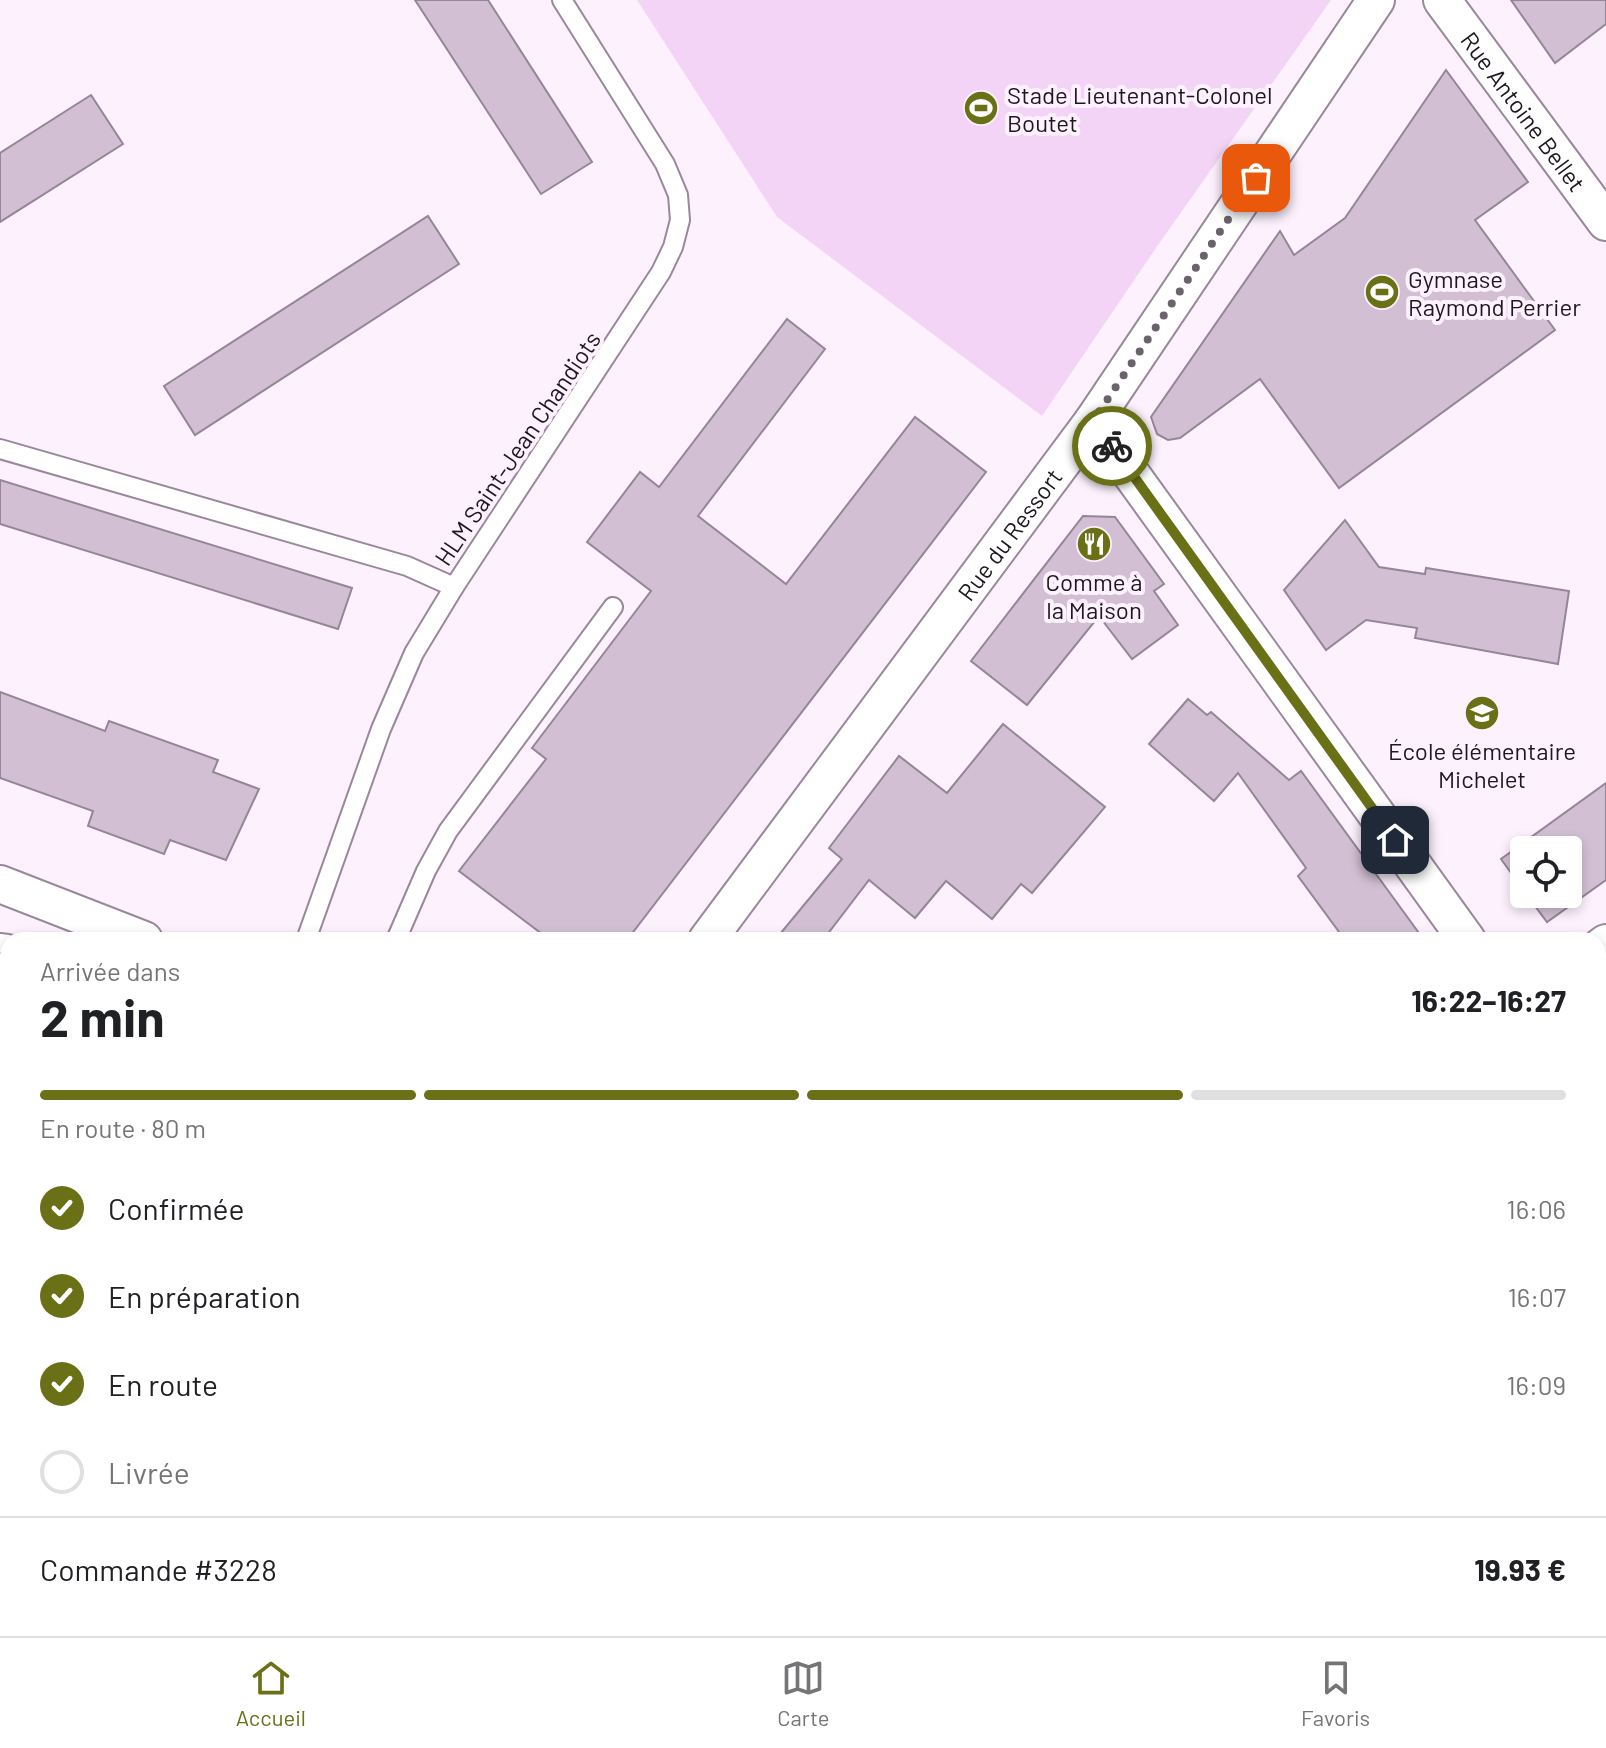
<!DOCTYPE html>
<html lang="fr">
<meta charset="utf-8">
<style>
:root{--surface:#fff;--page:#f6f6f6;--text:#202124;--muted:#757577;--line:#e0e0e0;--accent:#6a7016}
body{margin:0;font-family:Barlow,sans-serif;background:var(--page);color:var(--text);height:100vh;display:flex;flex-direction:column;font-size:30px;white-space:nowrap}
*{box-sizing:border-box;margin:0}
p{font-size:26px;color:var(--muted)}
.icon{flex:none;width:44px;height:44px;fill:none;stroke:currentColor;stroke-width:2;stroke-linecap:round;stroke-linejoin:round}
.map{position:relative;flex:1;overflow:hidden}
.side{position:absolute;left:0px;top:932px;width:1606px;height:704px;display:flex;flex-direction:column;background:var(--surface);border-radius:24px 24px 0 0;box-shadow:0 4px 12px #0003}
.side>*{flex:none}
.controls{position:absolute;left:1510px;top:836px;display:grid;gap:16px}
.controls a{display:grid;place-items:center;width:72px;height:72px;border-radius:8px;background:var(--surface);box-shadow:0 4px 12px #0003;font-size:40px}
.pin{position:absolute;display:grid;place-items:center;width:68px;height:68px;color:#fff;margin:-34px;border-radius:16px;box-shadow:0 4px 12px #0006}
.courier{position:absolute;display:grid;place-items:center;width:80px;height:80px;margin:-40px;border:6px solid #6a7016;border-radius:50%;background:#fff;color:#222;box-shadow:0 2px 10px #0007}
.summary em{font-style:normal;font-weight:700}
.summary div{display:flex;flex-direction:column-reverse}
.summary{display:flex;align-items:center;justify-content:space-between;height:136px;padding:0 40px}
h1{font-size:52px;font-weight:700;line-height:60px}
.bar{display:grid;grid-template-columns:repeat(4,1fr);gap:12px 8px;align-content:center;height:96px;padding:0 40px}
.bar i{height:10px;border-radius:6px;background:var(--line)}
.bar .on{background:var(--accent)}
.bar p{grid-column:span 4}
.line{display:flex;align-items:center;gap:20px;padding:0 40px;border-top:2px solid var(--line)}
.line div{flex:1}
ol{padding:0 40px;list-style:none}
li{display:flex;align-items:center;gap:24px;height:88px}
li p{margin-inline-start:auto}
li .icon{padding:8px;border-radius:50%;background:var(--accent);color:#fff;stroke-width:4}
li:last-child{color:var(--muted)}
li i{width:44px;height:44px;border:4px solid var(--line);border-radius:50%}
.dock{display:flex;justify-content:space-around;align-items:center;height:112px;border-top:2px solid var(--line);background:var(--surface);font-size:22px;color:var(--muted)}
.dock a{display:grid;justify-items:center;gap:4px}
.dock .on{color:var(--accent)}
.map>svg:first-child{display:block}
.green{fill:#f3d4f6}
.building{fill:#d2bfd3;stroke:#968598;stroke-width:2}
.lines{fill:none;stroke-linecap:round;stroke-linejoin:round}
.service-casing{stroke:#99889b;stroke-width:22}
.minor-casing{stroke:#99889b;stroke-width:40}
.primary-casing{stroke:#d6d5d6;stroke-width:48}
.service{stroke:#fff;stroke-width:18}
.minor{stroke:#fff;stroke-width:36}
.primary{stroke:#f1caf5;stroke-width:44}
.done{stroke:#6b636c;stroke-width:8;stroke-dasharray:0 14.4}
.route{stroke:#6a7016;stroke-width:10}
.labels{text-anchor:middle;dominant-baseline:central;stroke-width:8;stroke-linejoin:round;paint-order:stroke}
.poi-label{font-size:24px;fill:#1d171e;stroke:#fcf1fd;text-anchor:start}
.street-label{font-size:24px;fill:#1d171e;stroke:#fcf1fd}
</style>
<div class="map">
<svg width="1606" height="1636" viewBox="0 0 1606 1636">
<rect width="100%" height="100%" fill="#fcf1fd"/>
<path class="green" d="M 637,0 L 1331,0 L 1158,245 L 1042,416 L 777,217 Z"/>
<g class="building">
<path d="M 415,0 L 488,0 L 592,162 L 541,194 Z"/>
<path d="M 1511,0 L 1606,0 L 1606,24 L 1555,63 Z"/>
<path d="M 1446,70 L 1528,182 L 1475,220 L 1555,330 L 1339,488 L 1260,379 L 1180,438 L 1168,440 L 1157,434 L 1151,417 L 1280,231 L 1294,255 L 1345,218 Z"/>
<path d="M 91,95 L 123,144 L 0,222 L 0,153 Z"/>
<path d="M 428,216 L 459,264 L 195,435 L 164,386 Z"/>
<path d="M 787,319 L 825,349 L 698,516 L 786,584 L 915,417 L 986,472 L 627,940 L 550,940 L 459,871 L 546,759 L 532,748 L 651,591 L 587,542 L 640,472 L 659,487 Z"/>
<path d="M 0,480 L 352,588 L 338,629 L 0,524 Z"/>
<path d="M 1083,516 L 1115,517 L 1164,584 L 1154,591 L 1178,625 L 1132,659 L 1099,616 L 1027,705 L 971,661 Z"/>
<path d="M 1345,520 L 1379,567 L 1425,574 L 1426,568 L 1569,591 L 1558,664 L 1415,638 L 1417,628 L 1366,620 L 1326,650 L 1284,590 Z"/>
<path d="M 0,692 L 105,731 L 109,721 L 218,760 L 213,772 L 259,789 L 226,860 L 170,840 L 164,854 L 88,826 L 93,811 L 0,778 Z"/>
<path d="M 1188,699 L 1207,715 L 1211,712 L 1289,780 L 1301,771 L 1424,940 L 1345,940 L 1298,876 L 1306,868 L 1238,773 L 1214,801 L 1149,744 Z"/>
<path d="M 1003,724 L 1105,807 L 1032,893 L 1021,884 L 992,919 L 946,881 L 915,918 L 869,880 L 823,940 L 775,940 L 842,859 L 829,848 L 899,756 L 947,793 Z"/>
<path d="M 1606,783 L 1606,880 L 1547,922 L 1526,894 L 1568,894 L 1568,850 L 1524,850 L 1524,891 L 1501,859 Z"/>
</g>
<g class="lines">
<g class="service-casing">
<g id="service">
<path d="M 0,449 L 407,566 L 454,587"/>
<path d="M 306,940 L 381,729 L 414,653 L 454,587 L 661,272 L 673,247 L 680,220 L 678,195 L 665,164 L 562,0"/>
<path d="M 396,940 L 426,871 L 448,831 L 613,607"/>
<path d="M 0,943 L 8,944"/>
<path d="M 1598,1252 L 1606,1240"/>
<path d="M 1598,1436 L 1606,1427"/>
<path d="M 485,1628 L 486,1636"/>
<path d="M 1392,1628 L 1409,1636"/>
</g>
</g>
<g class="minor-casing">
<g id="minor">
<path id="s1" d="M 1442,0 L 1606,222"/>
<path d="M 1093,421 L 1467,940"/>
<path d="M 0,884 L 144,940"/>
<path id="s2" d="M 707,940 L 1093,421 L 1376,0"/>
<path d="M 1598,949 L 1606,943"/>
<path d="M 1598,1521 L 1606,1524"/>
<path d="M 437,1628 L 445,1636"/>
</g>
</g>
<g class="primary-casing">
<g id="primary">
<path d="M 0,1304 L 8,1320"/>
<path d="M 0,1447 L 8,1462"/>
<path d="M 97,1628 L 101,1636"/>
<path d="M 168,1628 L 172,1636"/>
</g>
</g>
<use href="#service" class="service"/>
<use href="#minor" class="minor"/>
<use href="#primary" class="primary"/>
</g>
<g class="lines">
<path class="done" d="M 1112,446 L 1093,421 L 1256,178"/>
<path class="route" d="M 1112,446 L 1395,840"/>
</g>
<defs>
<g id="stadium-disc" transform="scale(1.8)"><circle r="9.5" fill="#6a7016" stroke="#fcf1fd"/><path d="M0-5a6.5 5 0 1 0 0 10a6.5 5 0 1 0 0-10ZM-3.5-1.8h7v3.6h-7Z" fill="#fff"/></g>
<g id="restaurant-disc" transform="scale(1.8)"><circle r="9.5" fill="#6a7016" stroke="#fcf1fd"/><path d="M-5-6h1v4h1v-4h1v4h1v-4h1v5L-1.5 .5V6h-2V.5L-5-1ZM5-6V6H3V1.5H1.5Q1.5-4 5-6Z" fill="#fff"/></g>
<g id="school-disc" transform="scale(1.8)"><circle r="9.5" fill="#6a7016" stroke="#fcf1fd"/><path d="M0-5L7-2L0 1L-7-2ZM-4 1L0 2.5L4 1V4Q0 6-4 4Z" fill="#fff"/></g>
</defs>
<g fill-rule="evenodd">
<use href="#stadium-disc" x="981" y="108"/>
<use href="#stadium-disc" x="1382" y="292"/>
<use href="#restaurant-disc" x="1094" y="544"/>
<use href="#school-disc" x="1482" y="713"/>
</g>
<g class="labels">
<g class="poi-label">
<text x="1007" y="94">Stade Lieutenant-Colonel<tspan x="1007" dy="28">Boutet</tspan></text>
<text x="1408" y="278">Gymnase<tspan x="1408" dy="28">Raymond Perrier</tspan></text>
<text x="1094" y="581" text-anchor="middle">Comme à<tspan x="1094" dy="28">la Maison</tspan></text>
<text x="1482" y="750" text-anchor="middle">École élémentaire<tspan x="1482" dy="28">Michelet</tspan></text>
</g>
<g class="street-label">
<text stroke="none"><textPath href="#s1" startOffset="138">Rue Antoine Bellet</textPath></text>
<text transform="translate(517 448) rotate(-56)">HLM Saint-Jean Chandiots</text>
<text stroke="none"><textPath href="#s2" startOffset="506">Rue du Ressort</textPath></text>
</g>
</g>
</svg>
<div class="controls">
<a><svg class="icon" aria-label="locate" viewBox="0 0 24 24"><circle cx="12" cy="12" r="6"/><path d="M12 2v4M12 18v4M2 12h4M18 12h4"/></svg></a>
</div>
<div class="pin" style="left:1256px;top:178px;background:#ea580c"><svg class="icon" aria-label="bag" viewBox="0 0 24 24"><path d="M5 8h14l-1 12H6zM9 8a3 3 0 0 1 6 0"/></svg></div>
<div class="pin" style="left:1395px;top:840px;background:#1f2937"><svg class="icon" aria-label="home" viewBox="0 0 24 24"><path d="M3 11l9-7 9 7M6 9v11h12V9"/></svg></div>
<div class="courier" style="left:1112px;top:446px"><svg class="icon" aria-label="bike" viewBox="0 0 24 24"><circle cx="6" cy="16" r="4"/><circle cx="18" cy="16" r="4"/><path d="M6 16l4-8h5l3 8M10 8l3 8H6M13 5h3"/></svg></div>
<section class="side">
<div class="summary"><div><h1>2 min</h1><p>Arrivée dans</p></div><em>16:22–16:27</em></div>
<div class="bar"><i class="on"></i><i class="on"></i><i class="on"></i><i></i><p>En route · 80 m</p></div>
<ol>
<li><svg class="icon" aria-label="check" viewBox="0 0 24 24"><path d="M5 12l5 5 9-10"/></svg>Confirmée<p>16:06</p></li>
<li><svg class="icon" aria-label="check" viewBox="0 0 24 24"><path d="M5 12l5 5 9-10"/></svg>En préparation<p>16:07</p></li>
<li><svg class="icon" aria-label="check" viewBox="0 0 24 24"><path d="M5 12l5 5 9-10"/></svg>En route<p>16:09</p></li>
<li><i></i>Livrée</li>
</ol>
<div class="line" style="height:104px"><div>Commande #3228</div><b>19.93 €</b></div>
</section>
</div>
<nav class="dock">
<a class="on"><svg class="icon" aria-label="home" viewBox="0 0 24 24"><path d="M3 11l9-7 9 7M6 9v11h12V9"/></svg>Accueil</a>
<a><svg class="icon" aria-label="map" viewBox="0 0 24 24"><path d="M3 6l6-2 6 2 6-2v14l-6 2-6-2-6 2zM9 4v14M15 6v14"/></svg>Carte</a>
<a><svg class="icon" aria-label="saved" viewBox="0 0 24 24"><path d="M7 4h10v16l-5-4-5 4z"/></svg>Favoris</a>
</nav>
